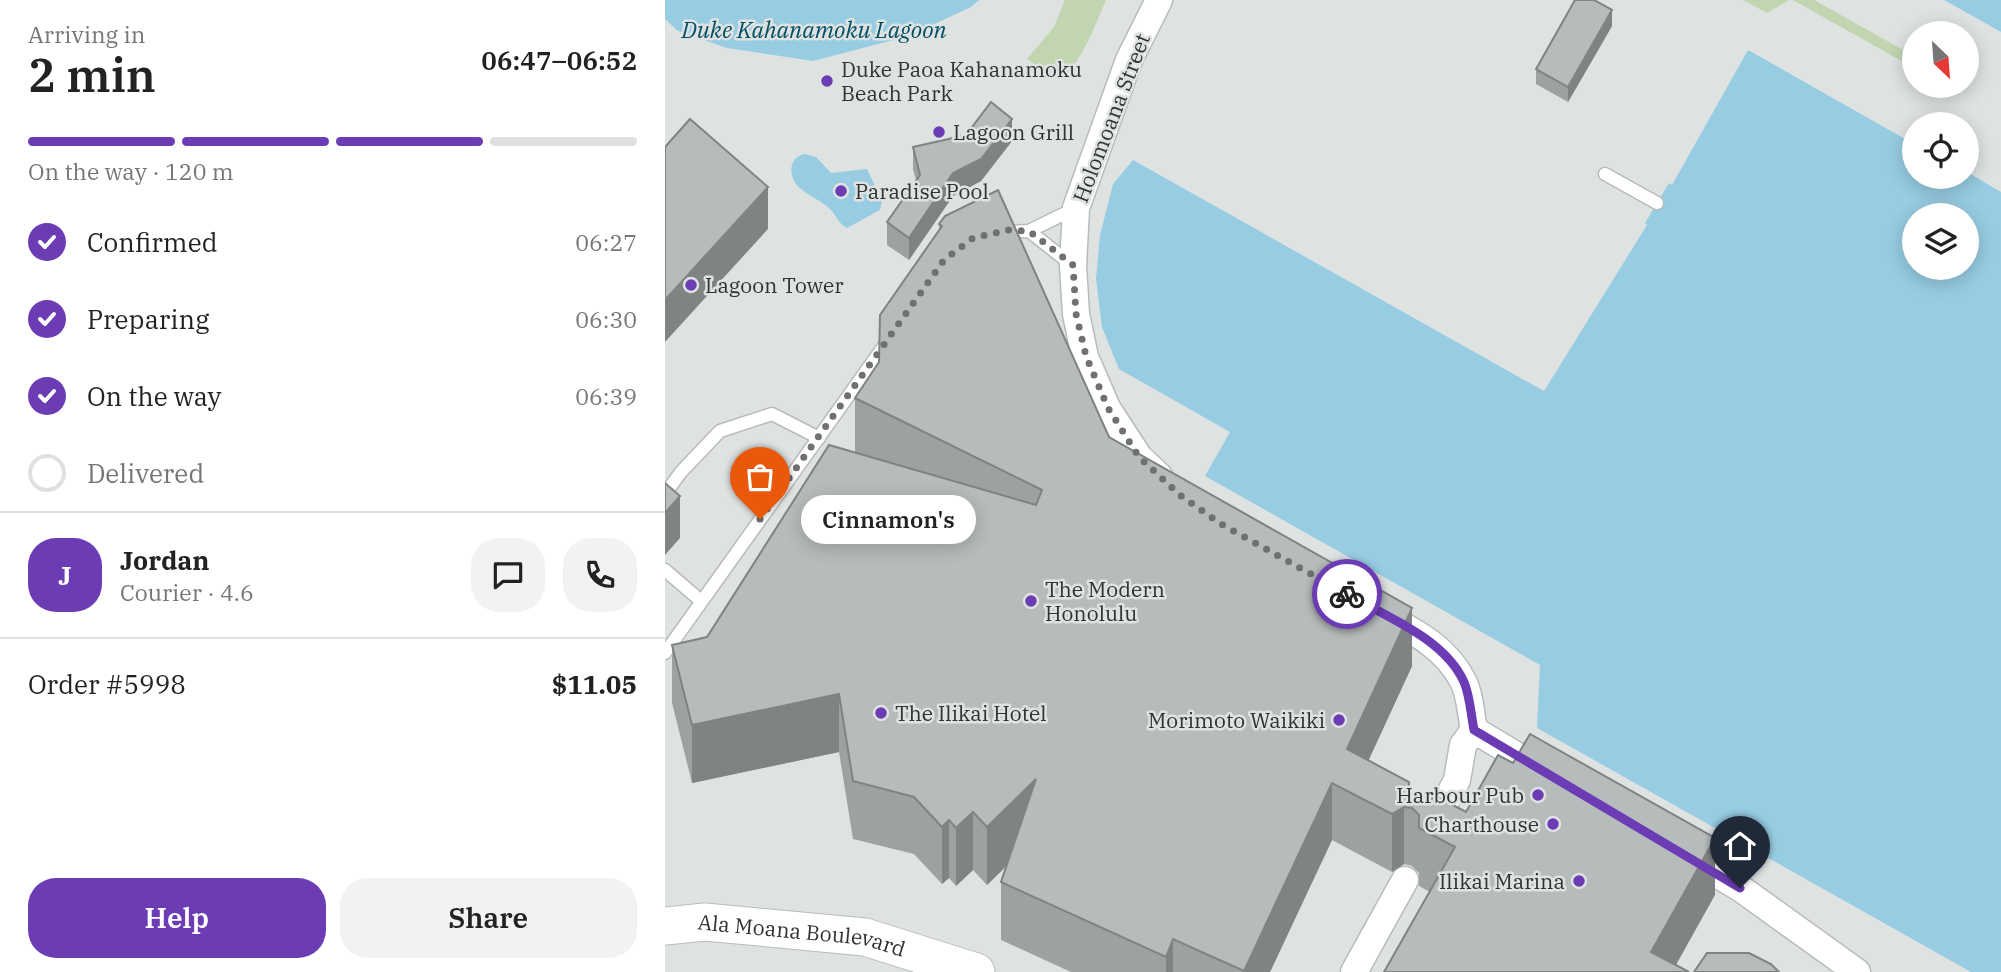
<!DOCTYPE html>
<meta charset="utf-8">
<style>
:root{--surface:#fff;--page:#f2f2f2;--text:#222;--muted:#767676;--line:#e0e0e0;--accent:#6b3cb3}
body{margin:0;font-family:"IBM Plex Serif",serif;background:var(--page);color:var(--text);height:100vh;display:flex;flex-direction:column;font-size:26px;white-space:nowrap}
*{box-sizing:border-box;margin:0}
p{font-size:23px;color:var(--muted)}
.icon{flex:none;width:38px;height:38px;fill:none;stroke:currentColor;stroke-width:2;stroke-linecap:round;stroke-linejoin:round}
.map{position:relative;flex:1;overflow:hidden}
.sheet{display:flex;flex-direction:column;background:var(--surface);width:665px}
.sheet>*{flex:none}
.needle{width:46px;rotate:155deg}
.controls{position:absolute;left:1237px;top:21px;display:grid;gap:14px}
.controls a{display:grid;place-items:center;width:77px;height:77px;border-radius:50%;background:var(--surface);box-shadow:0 4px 18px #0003;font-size:35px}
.pin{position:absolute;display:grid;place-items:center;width:60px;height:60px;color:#fff;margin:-72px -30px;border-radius:50% 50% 50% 0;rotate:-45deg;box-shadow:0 0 7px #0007}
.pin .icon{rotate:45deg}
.courier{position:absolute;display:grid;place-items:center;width:70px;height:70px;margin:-35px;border:5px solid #6b3cb3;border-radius:50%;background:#fff;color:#222;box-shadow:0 2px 9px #0007}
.bubble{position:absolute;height:49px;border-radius:24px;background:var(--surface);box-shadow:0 4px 18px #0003;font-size:23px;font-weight:600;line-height:49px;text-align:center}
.summary em{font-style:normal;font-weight:600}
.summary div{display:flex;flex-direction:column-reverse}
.summary{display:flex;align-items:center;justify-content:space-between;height:119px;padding:0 28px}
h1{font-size:46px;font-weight:600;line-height:52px}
.bar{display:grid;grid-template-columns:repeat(4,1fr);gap:10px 7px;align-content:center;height:84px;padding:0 28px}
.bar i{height:9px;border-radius:5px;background:var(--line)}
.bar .current{background:var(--accent)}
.bar p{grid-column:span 4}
.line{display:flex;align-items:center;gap:18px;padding:0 28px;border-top:2px solid var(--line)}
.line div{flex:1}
.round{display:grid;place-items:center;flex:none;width:74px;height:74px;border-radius:28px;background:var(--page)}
ol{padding:0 28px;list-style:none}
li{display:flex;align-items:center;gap:21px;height:77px}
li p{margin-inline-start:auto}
li .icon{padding:7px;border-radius:50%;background:var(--accent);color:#fff;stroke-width:4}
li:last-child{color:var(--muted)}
li i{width:38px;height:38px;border:4px solid var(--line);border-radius:50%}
.action{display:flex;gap:14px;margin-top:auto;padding:14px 28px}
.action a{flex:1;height:80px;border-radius:28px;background:var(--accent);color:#fff;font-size:28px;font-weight:600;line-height:80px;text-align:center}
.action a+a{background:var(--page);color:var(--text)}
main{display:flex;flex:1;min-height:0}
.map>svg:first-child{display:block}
.green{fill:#c1d5b0}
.water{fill:#97cce2;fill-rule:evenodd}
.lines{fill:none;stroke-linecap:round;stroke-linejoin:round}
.lane-casing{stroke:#b7bcbb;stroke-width:15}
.street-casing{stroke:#b7bcbb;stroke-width:29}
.secondary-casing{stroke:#b7bcbb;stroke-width:39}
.lane{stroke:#fff;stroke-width:12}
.street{stroke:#fff;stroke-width:26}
.secondary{stroke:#fff;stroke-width:37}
.wall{fill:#9da1a1}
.shaded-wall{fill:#7f8383}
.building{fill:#b6bbbb;stroke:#7f8383;stroke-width:2}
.done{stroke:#6e7170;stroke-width:7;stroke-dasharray:0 12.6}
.route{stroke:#6b3cb3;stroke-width:9}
.poi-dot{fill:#6b3cb3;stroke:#dee3e2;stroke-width:2.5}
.labels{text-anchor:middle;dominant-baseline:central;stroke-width:5;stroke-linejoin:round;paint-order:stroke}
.poi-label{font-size:21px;fill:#313332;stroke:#dee3e2;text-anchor:start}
.street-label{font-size:21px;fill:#313332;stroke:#dee3e2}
.water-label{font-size:23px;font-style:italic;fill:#044f65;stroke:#dee3e2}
</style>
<main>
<section class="sheet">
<div class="summary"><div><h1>2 min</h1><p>Arriving in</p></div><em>06:47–06:52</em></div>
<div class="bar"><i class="current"></i><i class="current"></i><i class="current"></i><i></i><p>On the way · 120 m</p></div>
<ol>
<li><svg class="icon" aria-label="check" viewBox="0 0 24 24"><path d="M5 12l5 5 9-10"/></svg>Confirmed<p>06:27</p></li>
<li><svg class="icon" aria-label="check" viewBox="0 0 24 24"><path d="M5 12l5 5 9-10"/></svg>Preparing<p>06:30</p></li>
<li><svg class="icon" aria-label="check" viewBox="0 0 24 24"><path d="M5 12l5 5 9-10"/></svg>On the way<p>06:39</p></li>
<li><i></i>Delivered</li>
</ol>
<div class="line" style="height:126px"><b class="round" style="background:var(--accent);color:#fff">J</b><div><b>Jordan</b><p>Courier · 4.6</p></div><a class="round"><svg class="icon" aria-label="chat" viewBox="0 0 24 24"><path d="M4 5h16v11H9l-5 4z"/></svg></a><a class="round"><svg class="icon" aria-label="phone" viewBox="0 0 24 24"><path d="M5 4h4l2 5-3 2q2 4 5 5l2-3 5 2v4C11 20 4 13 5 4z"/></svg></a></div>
<div class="line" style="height:91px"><div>Order #5998</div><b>$11.05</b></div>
<div class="action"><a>Help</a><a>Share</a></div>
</section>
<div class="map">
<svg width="1336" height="972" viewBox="0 0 1336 972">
<rect width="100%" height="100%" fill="#dee3e2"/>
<g class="green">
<path d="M 400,0 L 441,0 C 431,22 415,70 392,79 L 362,59 L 389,27 Z"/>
<path d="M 1078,0 L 1124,0 L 1102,13 Z"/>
<path d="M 1128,0 L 1149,0 L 1249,56 L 1249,68 Z"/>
</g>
<g class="water">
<path d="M 0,0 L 314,0 L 306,7 L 244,36 L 148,61 L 62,48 L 13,31 L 0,19 Z"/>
<path d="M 1279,0 L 1336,0 L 1336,32 Z"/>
<path d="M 1083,50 L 1249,144 L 1250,177 L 1302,177 L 1302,172 L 1336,192 L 1336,972 L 1306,972 L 872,728 L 875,665 L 540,476 L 565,432 L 454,369 L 437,327 L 431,279 L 435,235 L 448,184 L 468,160 L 879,391 L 982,225 L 980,223 L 1004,183 L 1007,185 ZM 1250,215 L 1302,215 L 1302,268 L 1250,268 Z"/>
<path d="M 140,154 L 151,157 L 166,173 L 202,169 L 217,201 L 215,210 L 182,228 C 172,223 172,215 164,208 C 155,200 144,196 136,189 C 123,179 122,157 140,154 Z"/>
</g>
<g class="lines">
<g class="lane-casing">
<g id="lane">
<path d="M 940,174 L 992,203"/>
<path d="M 364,231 L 407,265"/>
<path d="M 336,232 L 364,231 L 411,208"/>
<path d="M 0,494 L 16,472 L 55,431 L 107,414 L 154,438"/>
<path d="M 0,570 L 36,601"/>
<path d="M 0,653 L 224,339"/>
</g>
</g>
<g class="street-casing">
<g id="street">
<path d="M 494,0 L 464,60 L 411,208 L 408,266 L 411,314 L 420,357 L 442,408 L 474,457 L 494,476"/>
<path d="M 717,614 C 748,631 781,647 798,681 C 805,694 806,715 809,730 L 881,773"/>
<path d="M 764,833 L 792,780 L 798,745 L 809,730"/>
<path d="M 1020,855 L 1075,888 L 1192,972"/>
<path d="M 689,972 L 740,880"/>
</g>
</g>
<g class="secondary-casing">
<g id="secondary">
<path id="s1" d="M 0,926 L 40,922 L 200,937 L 311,972"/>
</g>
</g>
<use href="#lane" class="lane"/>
<use href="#street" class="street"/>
<use href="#secondary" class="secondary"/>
</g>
<g class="wall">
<path d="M 947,26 L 903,102 L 871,84 L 871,69 Z"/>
<path d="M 347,141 L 316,181 L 288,196 L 244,260 L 222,245 L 222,222 L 251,180 L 248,169 L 248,147 Z"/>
<path d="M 280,216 L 444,437 L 747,666 L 703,761 L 750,801 L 801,812 L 1050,895 L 765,892 L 754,886 L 754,873 L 747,866 L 739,864 L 727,872 L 667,840 L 605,972 L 406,972 L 336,940 L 336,882 L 341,866 L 322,885 L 308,870 L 291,886 L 284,878 L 277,884 L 249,854 L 188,839 L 174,752 L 27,783 L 7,703 L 7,645 L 42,637 L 190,452 L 190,398 L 214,362 L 274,230 L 274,224 Z"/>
</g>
<g class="shaded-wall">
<path d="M 947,10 L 947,26 L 903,102 L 903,87 Z"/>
<path d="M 347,119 L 347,141 L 316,181 L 288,196 L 244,260 L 244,238 L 288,173 Z"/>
<path d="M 103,187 L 103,229 L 0,342 L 0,300 Z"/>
<path d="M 15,496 L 15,538 L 0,555 L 0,513 Z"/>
<path d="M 747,608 L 747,666 L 688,794 L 682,749 Z"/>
<path d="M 174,694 L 174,752 L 27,783 L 27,725 Z"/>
<path d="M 371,779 L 371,837 L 322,885 L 322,827 Z"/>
<path d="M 667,783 L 667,840 L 605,972 L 579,972 Z"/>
<path d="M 739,807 L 739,864 L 727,872 L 727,814 Z"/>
<path d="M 308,812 L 308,870 L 291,886 L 291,828 Z"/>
<path d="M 284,820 L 284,878 L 277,884 L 277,827 Z"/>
<path d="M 1050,838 L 1050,895 L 1007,972 L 986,952 Z"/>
<path d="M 508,939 L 508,972 L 501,972 L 501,957 Z"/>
</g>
<g class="building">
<path d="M 910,0 L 929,0 L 947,10 L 903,87 L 871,69 Z"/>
<path d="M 326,102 L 347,119 L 316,159 L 288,173 L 244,238 L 222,222 L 255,175 L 248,147 L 301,135 Z"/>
<path d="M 25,119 L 103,187 L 0,300 L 0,147 Z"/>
<path d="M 333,190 L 444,437 L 747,608 L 682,749 L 744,782 L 744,795 L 750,801 L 759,803 L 771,796 L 801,812 L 833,755 L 848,763 L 865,734 L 1050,838 L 986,952 L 1024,972 L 719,972 L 790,847 L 754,828 L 754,815 L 747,808 L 739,807 L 727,814 L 667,783 L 579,971 L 508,939 L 501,957 L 336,882 L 371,779 L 322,827 L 308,812 L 291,828 L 284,820 L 277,827 L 249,797 L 188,781 L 174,694 L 27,725 L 7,645 L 42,637 L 164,445 L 371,505 L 377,490 L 190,398 L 214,362 L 215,315 L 277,226 L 274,224 L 280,216 Z"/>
<path d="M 0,483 L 15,496 L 0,513 Z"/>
<path d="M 1042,953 L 1084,953 L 1106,964 L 1114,972 L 1029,972 Z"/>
</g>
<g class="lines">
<path class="done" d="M 95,519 L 279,260 L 308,238 L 343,230 L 364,231 L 408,265 L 411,314 L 421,356 L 443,408 L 474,457 L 515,495 L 556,524 L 682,594"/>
<path class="route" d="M 682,594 C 721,617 779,638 799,682 C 805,696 806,715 809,730 L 1075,888"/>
</g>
<g class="poi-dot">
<circle cx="162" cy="81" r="7"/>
<circle cx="274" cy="132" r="7"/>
<circle cx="176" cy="191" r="7"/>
<circle cx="26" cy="285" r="7"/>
<circle cx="366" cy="601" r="7"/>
<circle cx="216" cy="713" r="7"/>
<circle cx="674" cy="720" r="7"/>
<circle cx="873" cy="795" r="7"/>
<circle cx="888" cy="824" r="7"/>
<circle cx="914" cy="881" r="7"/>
</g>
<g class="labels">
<g class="poi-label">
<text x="176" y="69">Duke Paoa Kahanamoku<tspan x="176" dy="24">Beach Park</tspan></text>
<text x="288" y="132">Lagoon Grill</text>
<text x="190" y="191">Paradise Pool</text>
<text x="40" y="285">Lagoon Tower</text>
<text x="380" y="589">The Modern<tspan x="380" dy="24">Honolulu</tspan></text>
<text x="230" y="713">The Ilikai Hotel</text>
<text x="660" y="720" text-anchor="end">Morimoto Waikiki</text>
<text x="859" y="795" text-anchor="end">Harbour Pub</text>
<text x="874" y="824" text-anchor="end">Charthouse</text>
<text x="900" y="881" text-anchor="end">Ilikai Marina</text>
</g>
<g class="street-label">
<text transform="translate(446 118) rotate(-69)">Holomoana Street</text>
<text stroke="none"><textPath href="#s1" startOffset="138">Ala Moana Boulevard</textPath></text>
</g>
<g class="water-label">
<text x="149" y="29">Duke Kahanamoku Lagoon</text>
</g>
</g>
</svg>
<div class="controls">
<a><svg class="needle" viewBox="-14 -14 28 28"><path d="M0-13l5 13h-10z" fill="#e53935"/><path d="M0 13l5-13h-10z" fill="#767676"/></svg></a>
<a><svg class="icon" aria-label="locate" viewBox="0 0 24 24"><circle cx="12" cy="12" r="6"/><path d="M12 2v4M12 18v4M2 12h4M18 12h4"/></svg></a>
<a><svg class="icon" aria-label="layers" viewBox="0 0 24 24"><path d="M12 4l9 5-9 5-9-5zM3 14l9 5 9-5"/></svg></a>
</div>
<div class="pin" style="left:95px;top:519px;background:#ea580c"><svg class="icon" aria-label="bag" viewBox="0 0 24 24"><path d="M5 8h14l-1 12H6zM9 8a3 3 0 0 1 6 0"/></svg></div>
<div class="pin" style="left:1075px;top:888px;background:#1f2937"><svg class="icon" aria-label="home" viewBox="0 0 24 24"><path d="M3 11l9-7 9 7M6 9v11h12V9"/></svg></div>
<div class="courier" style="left:682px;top:594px"><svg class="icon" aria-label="bike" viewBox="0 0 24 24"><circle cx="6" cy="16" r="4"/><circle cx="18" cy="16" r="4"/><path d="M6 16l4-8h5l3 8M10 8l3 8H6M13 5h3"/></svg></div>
<div class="bubble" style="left:136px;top:495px;width:175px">Cinnamon's</div>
</div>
</main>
